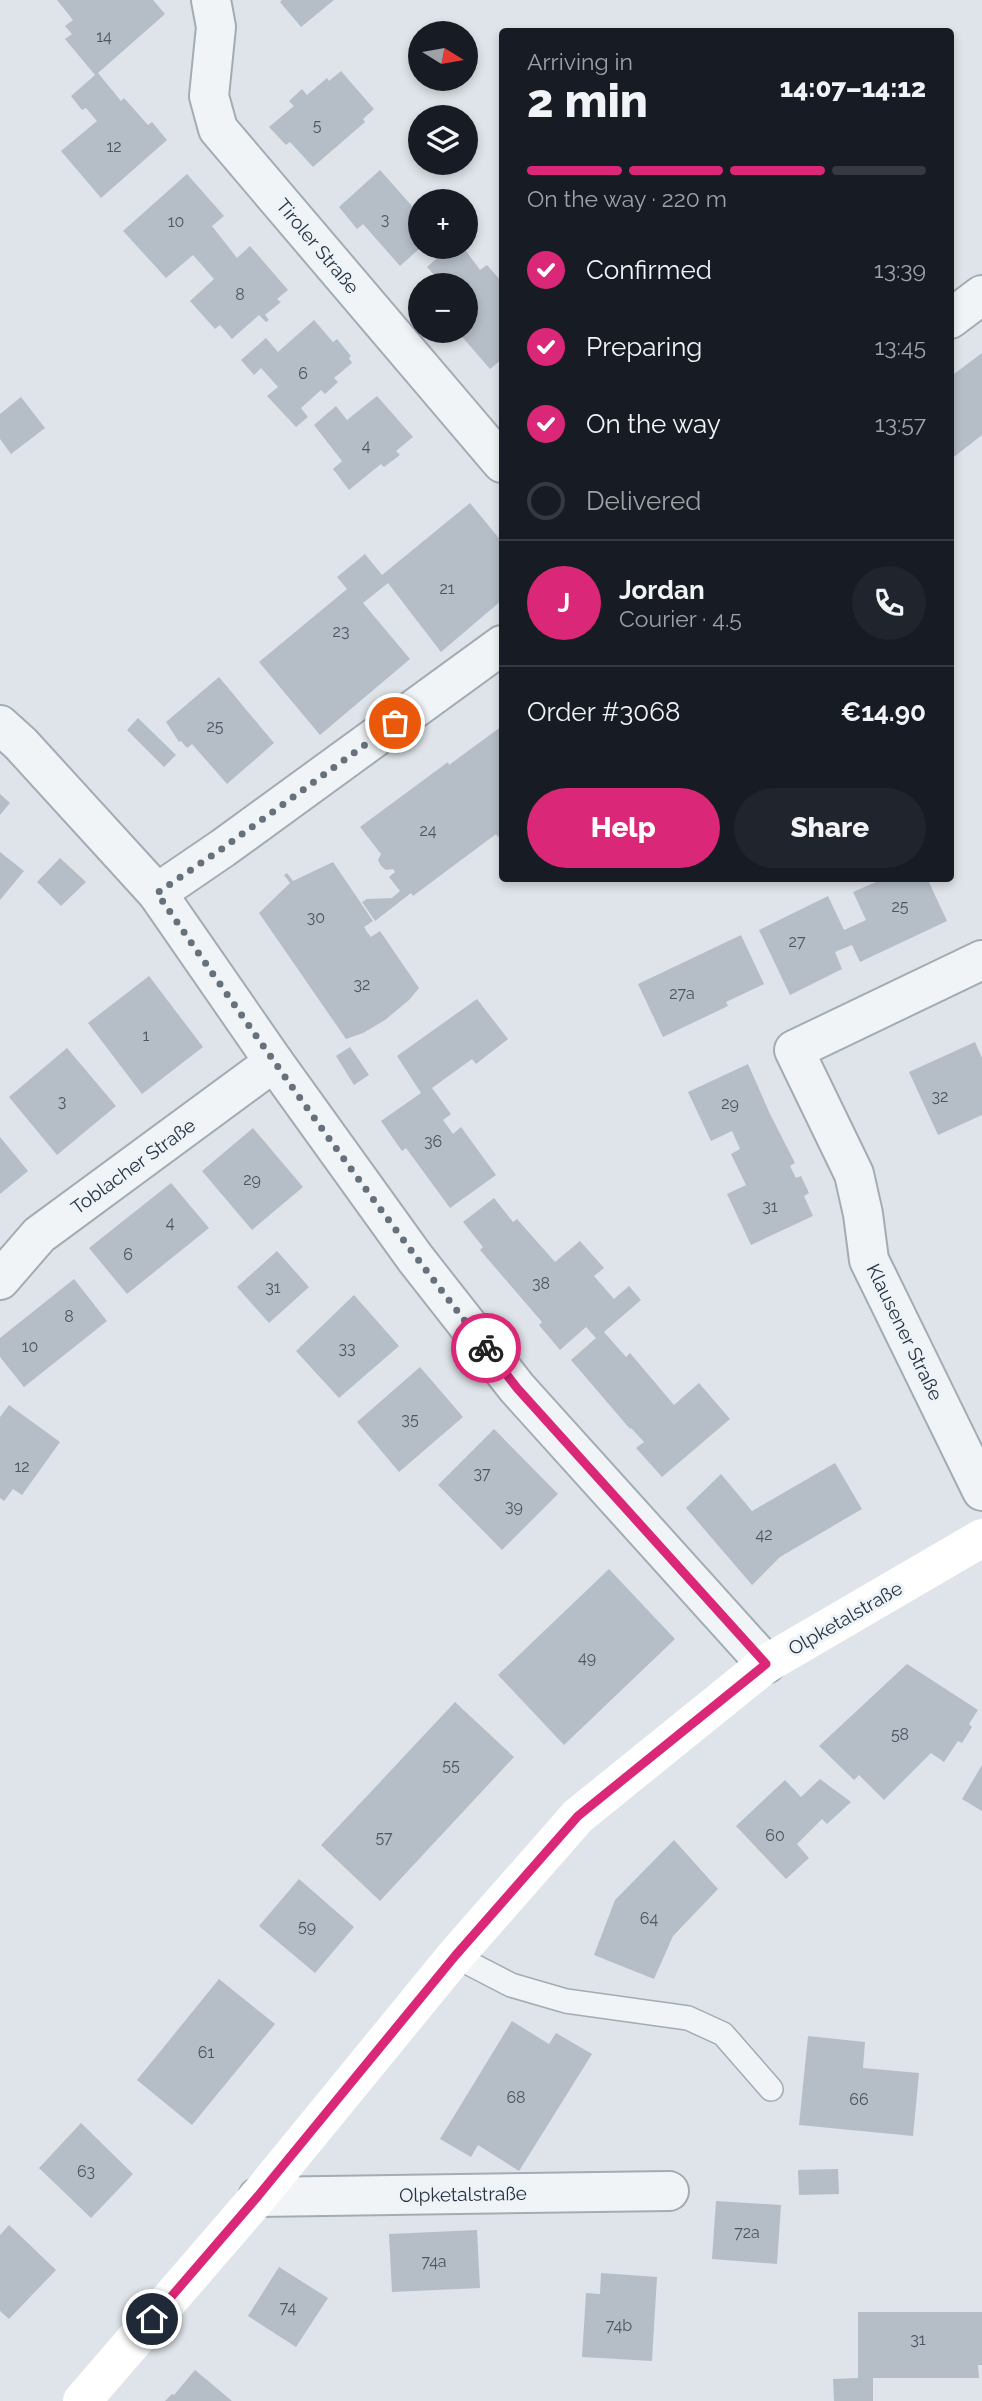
<!DOCTYPE html>
<meta charset="utf-8">
<style>
:root{--surface:#171b24;--page:#20242c;--text:#f1f3f6;--muted:#9ea1a6;--line:#363941;--accent:#db2777}
body{margin:0;font-family:Raleway,sans-serif;background:var(--page);color:var(--text);height:100vh;display:flex;flex-direction:column;font-size:26px;white-space:nowrap}
*{box-sizing:border-box;margin:0}
p{font-size:23px;color:var(--muted)}
.icon{flex:none;width:38px;height:38px;fill:none;stroke:currentColor;stroke-width:2;stroke-linecap:round;stroke-linejoin:round}
.map{position:relative;flex:1;overflow:hidden}
.details{position:absolute;left:499px;top:28px;width:455px;height:854px;display:flex;flex-direction:column;background:var(--surface);border-radius:7px;box-shadow:0 4px 10px #0003}
.details>*{flex:none}
.needle{width:46px;rotate:101deg}
.buttons{position:absolute;left:408px;top:21px;display:grid;gap:14px}
.buttons a{display:grid;place-items:center;width:70px;height:70px;border-radius:50%;background:var(--surface);box-shadow:0 4px 10px #0003;font-size:35px}
.pin{position:absolute;display:grid;place-items:center;width:60px;height:60px;color:#fff;margin:-30px;border:4px solid #fff;border-radius:50%;box-shadow:0 2px 7px #0007}
.courier{position:absolute;display:grid;place-items:center;width:70px;height:70px;margin:-35px;border:5px solid #db2777;border-radius:50%;background:#fff;color:#222;box-shadow:0 2px 9px #0007}
.overview em{font-style:normal;font-weight:800}
.overview div{display:flex;flex-direction:column-reverse}
.overview{display:flex;align-items:center;justify-content:space-between;height:119px;padding:0 28px}
h1{font-size:46px;font-weight:800;line-height:52px}
.bar{display:grid;grid-template-columns:repeat(4,1fr);gap:10px 7px;align-content:center;height:84px;padding:0 28px}
.bar i{height:9px;border-radius:5px;background:var(--line)}
.bar .on{background:var(--accent)}
.bar p{grid-column:span 4}
.line{display:flex;align-items:center;gap:18px;padding:0 28px;border-top:2px solid var(--line)}
.line div{flex:1}
.round{display:grid;place-items:center;flex:none;width:74px;height:74px;border-radius:37px;background:var(--page)}
ol{padding:0 28px;list-style:none}
li{display:flex;align-items:center;gap:21px;height:77px}
li p{margin-inline-start:auto}
li .icon{padding:7px;border-radius:50%;background:var(--accent);color:#fff;stroke-width:4}
li:last-child{color:var(--muted)}
li i{width:38px;height:38px;border:4px solid var(--line);border-radius:50%}
.primary-button{display:flex;gap:14px;margin-top:auto;padding:14px 28px}
.primary-button a{flex:1;height:80px;border-radius:42px;background:var(--accent);color:#fff;font-size:28px;font-weight:800;line-height:80px;text-align:center}
.primary-button a+a{background:var(--page);color:var(--text)}
.map>svg:first-child{display:block}
.building{fill:#b5bec7}
.lines{fill:none;stroke-linecap:round;stroke-linejoin:round}
.lane-casing{stroke:#a3abb4;stroke-width:26}
.street-casing{stroke:#a3abb4;stroke-width:42}
.lane{stroke:#f1f4f7;stroke-width:23}
.street{stroke:#f1f4f7;stroke-width:38}
.secondary{stroke:#fff;stroke-width:38}
.done{stroke:#66717c;stroke-width:7;stroke-dasharray:0 12.6}
.route{stroke:#db2777;stroke-width:9}
.labels{text-anchor:middle;dominant-baseline:central;stroke-width:6;stroke-linejoin:round;paint-order:stroke}
.number-label{font-size:16px;fill:#4a5663}
.street-label{font-size:19px;fill:#263342;stroke:#eef3f7}
</style>
<div class="map">
<svg width="982" height="2401" viewBox="0 0 982 2401">
<rect width="100%" height="100%" fill="#dee4e9"/>
<g class="building">
<path d="M 57,0 L 153,0 L 165,14 L 98,73 L 121,101 L 124,98 L 148,125 L 152,122 L 167,140 L 101,198 L 61,151 L 97,121 L 86,108 L 82,110 L 71,96 L 95,75 L 65,39 L 72,34 L 65,26 L 73,20 Z"/>
<path d="M 282,0 L 334,0 L 301,27 L 280,2 Z"/>
<path d="M 341,71 L 374,109 L 363,119 L 365,122 L 313,167 L 290,142 L 286,145 L 269,127 L 294,106 L 289,101 L 302,89 L 307,95 L 327,78 L 329,81 Z"/>
<path d="M 380,170 L 420,215 L 420,248 L 400,266 L 363,224 L 357,229 L 339,207 Z"/>
<path d="M 187,174 L 224,216 L 212,226 L 237,258 L 250,246 L 288,290 L 277,299 L 281,302 L 265,315 L 269,320 L 266,322 L 259,315 L 232,339 L 220,325 L 215,329 L 190,301 L 214,279 L 193,255 L 166,278 L 123,231 Z"/>
<path d="M 450,247 L 463,247 L 480,270 L 487,265 L 502,282 L 502,359 L 490,369 L 457,331 L 466,331 L 466,285 L 443,285 L 427,267 Z"/>
<path d="M 314,320 L 333,342 L 337,339 L 351,356 L 349,358 L 352,363 L 334,378 L 338,382 L 325,394 L 321,390 L 301,408 L 308,417 L 296,427 L 267,396 L 278,387 L 261,368 L 254,375 L 241,360 L 266,338 L 278,352 Z"/>
<path d="M 982,353 L 982,435 L 950,460 L 950,377 Z"/>
<path d="M 377,396 L 413,437 L 396,451 L 400,455 L 384,467 L 381,464 L 349,490 L 333,469 L 342,461 L 314,425 L 336,406 L 347,420 Z"/>
<path d="M 21,397 L 45,428 L 11,454 L 0,439 L 0,414 Z"/>
<path d="M 470,503 L 502,542 L 502,600 L 441,652 L 388,583 L 363,603 L 410,659 L 320,735 L 259,662 L 347,589 L 337,577 L 365,554 L 382,575 Z"/>
<path d="M 219,677 L 274,743 L 227,784 L 192,744 L 187,748 L 181,741 L 179,742 L 166,722 Z"/>
<path d="M 138,718 L 176,755 L 164,767 L 127,730 Z"/>
<path d="M 502,726 L 502,834 L 498,837 L 496,834 L 413,896 L 411,893 L 375,921 L 362,902 L 367,899 L 392,898 L 400,891 L 389,877 L 395,872 L 393,869 L 386,870 L 381,866 L 378,860 L 381,854 L 360,827 L 448,762 L 449,765 Z"/>
<path d="M 0,794 L 10,803 L 0,815 Z"/>
<path d="M 0,852 L 24,871 L 0,900 Z"/>
<path d="M 60,858 L 86,882 L 61,906 L 37,882 Z"/>
<path d="M 333,862 L 373,921 L 364,927 L 367,932 L 371,937 L 380,931 L 419,988 L 409,1000 L 385,1020 L 363,1033 L 346,1039 L 259,913 L 290,883 L 284,875 L 287,873 L 293,881 Z"/>
<path d="M 874,878 L 927,878 L 947,921 L 860,962 L 852,945 L 835,952 L 842,969 L 790,995 L 759,930 L 828,896 L 844,930 L 866,920 L 853,892 L 876,882 Z"/>
<path d="M 741,935 L 764,984 L 726,1002 L 728,1006 L 663,1037 L 638,984 Z"/>
<path d="M 149,976 L 203,1047 L 142,1094 L 88,1023 Z"/>
<path d="M 477,999 L 508,1039 L 476,1064 L 472,1059 L 432,1088 L 451,1114 L 443,1120 L 453,1134 L 461,1127 L 496,1175 L 450,1208 L 406,1148 L 402,1151 L 381,1121 L 421,1093 L 397,1056 Z"/>
<path d="M 975,1042 L 982,1058 L 982,1115 L 938,1135 L 909,1072 Z"/>
<path d="M 350,1047 L 369,1075 L 354,1085 L 336,1056 Z"/>
<path d="M 67,1048 L 116,1106 L 57,1155 L 9,1097 Z"/>
<path d="M 748,1064 L 770,1114 L 795,1163 L 790,1166 L 796,1178 L 801,1176 L 809,1193 L 804,1196 L 813,1216 L 751,1245 L 727,1194 L 746,1185 L 731,1154 L 740,1149 L 732,1131 L 711,1141 L 688,1092 Z"/>
<path d="M 253,1128 L 303,1187 L 252,1230 L 202,1171 Z"/>
<path d="M 0,1137 L 28,1171 L 0,1194 Z"/>
<path d="M 171,1183 L 209,1228 L 127,1294 L 89,1248 Z"/>
<path d="M 494,1198 L 513,1222 L 517,1219 L 555,1262 L 580,1241 L 604,1268 L 594,1276 L 614,1299 L 629,1286 L 641,1300 L 604,1332 L 626,1357 L 630,1353 L 674,1405 L 699,1383 L 730,1419 L 662,1477 L 636,1448 L 644,1442 L 631,1428 L 630,1429 L 571,1360 L 596,1338 L 586,1327 L 560,1350 L 539,1325 L 542,1322 L 480,1250 L 483,1247 L 463,1222 Z"/>
<path d="M 277,1251 L 309,1287 L 269,1323 L 237,1287 Z"/>
<path d="M 74,1279 L 107,1321 L 24,1387 L 0,1357 L 0,1338 Z"/>
<path d="M 354,1295 L 399,1346 L 339,1398 L 296,1351 Z"/>
<path d="M 420,1367 L 463,1417 L 399,1472 L 357,1422 Z"/>
<path d="M 9,1405 L 60,1442 L 22,1495 L 13,1489 L 4,1501 L 0,1498 L 0,1417 Z"/>
<path d="M 494,1429 L 558,1494 L 502,1550 L 438,1485 Z"/>
<path d="M 835,1463 L 862,1509 L 780,1557 L 752,1585 L 686,1508 L 721,1474 L 752,1511 Z"/>
<path d="M 609,1569 L 675,1639 L 564,1745 L 498,1675 Z"/>
<path d="M 907,1664 L 978,1710 L 969,1724 L 972,1727 L 962,1743 L 958,1741 L 944,1762 L 931,1753 L 884,1800 L 859,1775 L 854,1780 L 819,1746 Z"/>
<path d="M 455,1702 L 514,1757 L 380,1901 L 321,1845 Z"/>
<path d="M 982,1765 L 982,1811 L 962,1799 Z"/>
<path d="M 820,1779 L 851,1802 L 827,1824 L 822,1819 L 797,1844 L 809,1858 L 786,1879 L 736,1826 L 785,1780 L 801,1797 Z"/>
<path d="M 674,1840 L 718,1889 L 673,1936 L 654,1979 L 594,1955 L 615,1900 Z"/>
<path d="M 299,1879 L 354,1927 L 315,1973 L 259,1926 Z"/>
<path d="M 219,1979 L 275,2024 L 192,2125 L 137,2080 Z"/>
<path d="M 512,2021 L 549,2044 L 556,2033 L 592,2054 L 519,2171 L 478,2145 L 471,2157 L 440,2139 Z"/>
<path d="M 808,2036 L 865,2042 L 863,2068 L 919,2073 L 913,2136 L 799,2125 Z"/>
<path d="M 81,2123 L 133,2174 L 91,2218 L 39,2168 Z"/>
<path d="M 838,2169 L 839,2194 L 799,2195 L 798,2170 Z"/>
<path d="M 716,2201 L 781,2205 L 777,2264 L 712,2259 Z"/>
<path d="M 9,2225 L 56,2270 L 9,2319 L 0,2311 L 0,2235 Z"/>
<path d="M 477,2230 L 480,2288 L 392,2292 L 389,2234 Z"/>
<path d="M 279,2267 L 328,2298 L 296,2347 L 248,2316 Z"/>
<path d="M 601,2273 L 657,2277 L 652,2361 L 582,2357 L 586,2293 L 600,2294 Z"/>
<path d="M 858,2312 L 982,2312 L 982,2365 L 978,2365 L 979,2378 L 873,2378 L 873,2401 L 834,2401 L 833,2379 L 858,2378 Z"/>
<path d="M 195,2370 L 232,2401 L 165,2401 L 172,2394 L 174,2395 Z"/>
</g>
<g class="lines">
<g class="lane-casing">
<path id="lane" d="M 455,1956 L 511,1985 L 566,2001 L 688,2018 L 723,2034 L 771,2089"/>
</g>
<g class="street-casing">
<g id="street">
<path d="M 211,0 L 216,27 L 209,96 L 218,129 L 502,463"/>
<path d="M 950,319 L 982,295"/>
<path d="M 0,725 L 21,744 L 157,893 L 274,1062 L 415,1258 L 517,1388 L 766,1664"/>
<path d="M 157,893 L 223,848 L 502,645"/>
<path d="M 982,960 L 794,1050 L 854,1174 L 863,1214 L 869,1260 L 982,1491"/>
<path d="M 0,1280 L 39,1235 L 274,1062"/>
<path d="M 258,2197 L 669,2191"/>
</g>
</g>
<use href="#lane" class="lane"/>
<use href="#street" class="street"/>
<path class="secondary" d="M 82,2401 L 258,2197 L 455,1956 L 578,1816 L 766,1664 L 982,1538"/>
</g>
<g class="lines">
<path class="done" d="M 395,723 L 223,848 L 157,893 C 263,1047 370,1200 486,1348"/>
<path class="route" d="M 152,2319 L 258,2196 L 455,1956 L 578,1816 L 766,1664 L 517,1388 L 486,1348"/>
</g>
<g class="labels">
<g class="number-label">
<text x="104" y="36">14</text>
<text x="317" y="125">5</text>
<text x="114" y="146">12</text>
<text x="385" y="219">3</text>
<text x="176" y="221">10</text>
<text x="240" y="294">8</text>
<text x="303" y="373">6</text>
<text x="366" y="445">4</text>
<text x="447" y="588">21</text>
<text x="341" y="631">23</text>
<text x="215" y="726">25</text>
<text x="428" y="830">24</text>
<text x="900" y="906">25</text>
<text x="316" y="917">30</text>
<text x="797" y="941">27</text>
<text x="362" y="984">32</text>
<text x="682" y="993">27a</text>
<text x="146" y="1035">1</text>
<text x="940" y="1096">32</text>
<text x="62" y="1101">3</text>
<text x="730" y="1103">29</text>
<text x="433" y="1141">36</text>
<text x="252" y="1179">29</text>
<text x="770" y="1206">31</text>
<text x="170" y="1222">4</text>
<text x="128" y="1254">6</text>
<text x="541" y="1283">38</text>
<text x="273" y="1287">31</text>
<text x="69" y="1316">8</text>
<text x="30" y="1346">10</text>
<text x="347" y="1348">33</text>
<text x="410" y="1419">35</text>
<text x="22" y="1466">12</text>
<text x="482" y="1473">37</text>
<text x="514" y="1506">39</text>
<text x="764" y="1534">42</text>
<text x="587" y="1657">49</text>
<text x="900" y="1734">58</text>
<text x="451" y="1765">55</text>
<text x="775" y="1835">60</text>
<text x="384" y="1837">57</text>
<text x="649" y="1918">64</text>
<text x="307" y="1926">59</text>
<text x="206" y="2052">61</text>
<text x="516" y="2097">68</text>
<text x="859" y="2099">66</text>
<text x="86" y="2171">63</text>
<text x="747" y="2232">72a</text>
<text x="434" y="2261">74a</text>
<text x="288" y="2307">74</text>
<text x="619" y="2325">74b</text>
<text x="918" y="2339">31</text>
</g>
<g class="street-label">
<text transform="translate(318 246) rotate(50)">Tiroler Straße</text>
<text transform="translate(133 1166) rotate(-36)">Toblacher Straße</text>
<text transform="translate(905 1332) rotate(64)">Klausener Straße</text>
<text transform="translate(845 1618) rotate(-30)">Olpketalstraße</text>
<text transform="translate(463 2194) rotate(-1)">Olpketalstraße</text>
</g>
</g>
</svg>
<div class="buttons">
<a><svg class="needle" viewBox="-14 -14 28 28"><path d="M0-13l5 13h-10z" fill="#e53935"/><path d="M0 13l5-13h-10z" fill="#9ea1a6"/></svg></a>
<a><svg class="icon" aria-label="layers" viewBox="0 0 24 24"><path d="M12 4l9 5-9 5-9-5zM3 14l9 5 9-5"/></svg></a>
<a>+</a>
<a>−</a>
</div>
<div class="pin" style="left:395px;top:723px;background:#ea580c"><svg class="icon" aria-label="bag" viewBox="0 0 24 24"><path d="M5 8h14l-1 12H6zM9 8a3 3 0 0 1 6 0"/></svg></div>
<div class="pin" style="left:152px;top:2319px;background:#1f2937"><svg class="icon" aria-label="home" viewBox="0 0 24 24"><path d="M3 11l9-7 9 7M6 9v11h12V9"/></svg></div>
<div class="courier" style="left:486px;top:1348px"><svg class="icon" aria-label="bike" viewBox="0 0 24 24"><circle cx="6" cy="16" r="4"/><circle cx="18" cy="16" r="4"/><path d="M6 16l4-8h5l3 8M10 8l3 8H6M13 5h3"/></svg></div>
<section class="details">
<div class="overview"><div><h1>2 min</h1><p>Arriving in</p></div><em>14:07–14:12</em></div>
<div class="bar"><i class="on"></i><i class="on"></i><i class="on"></i><i></i><p>On the way · 220 m</p></div>
<ol>
<li><svg class="icon" aria-label="check" viewBox="0 0 24 24"><path d="M5 12l5 5 9-10"/></svg>Confirmed<p>13:39</p></li>
<li><svg class="icon" aria-label="check" viewBox="0 0 24 24"><path d="M5 12l5 5 9-10"/></svg>Preparing<p>13:45</p></li>
<li><svg class="icon" aria-label="check" viewBox="0 0 24 24"><path d="M5 12l5 5 9-10"/></svg>On the way<p>13:57</p></li>
<li><i></i>Delivered</li>
</ol>
<div class="line" style="height:126px"><b class="round" style="background:var(--accent);color:#fff">J</b><div><b>Jordan</b><p>Courier · 4.5</p></div><a class="round"><svg class="icon" aria-label="phone" viewBox="0 0 24 24"><path d="M5 4h4l2 5-3 2q2 4 5 5l2-3 5 2v4C11 20 4 13 5 4z"/></svg></a></div>
<div class="line" style="height:91px"><div>Order #3068</div><b>€14.90</b></div>
<div class="primary-button"><a>Help</a><a>Share</a></div>
</section>
</div>
